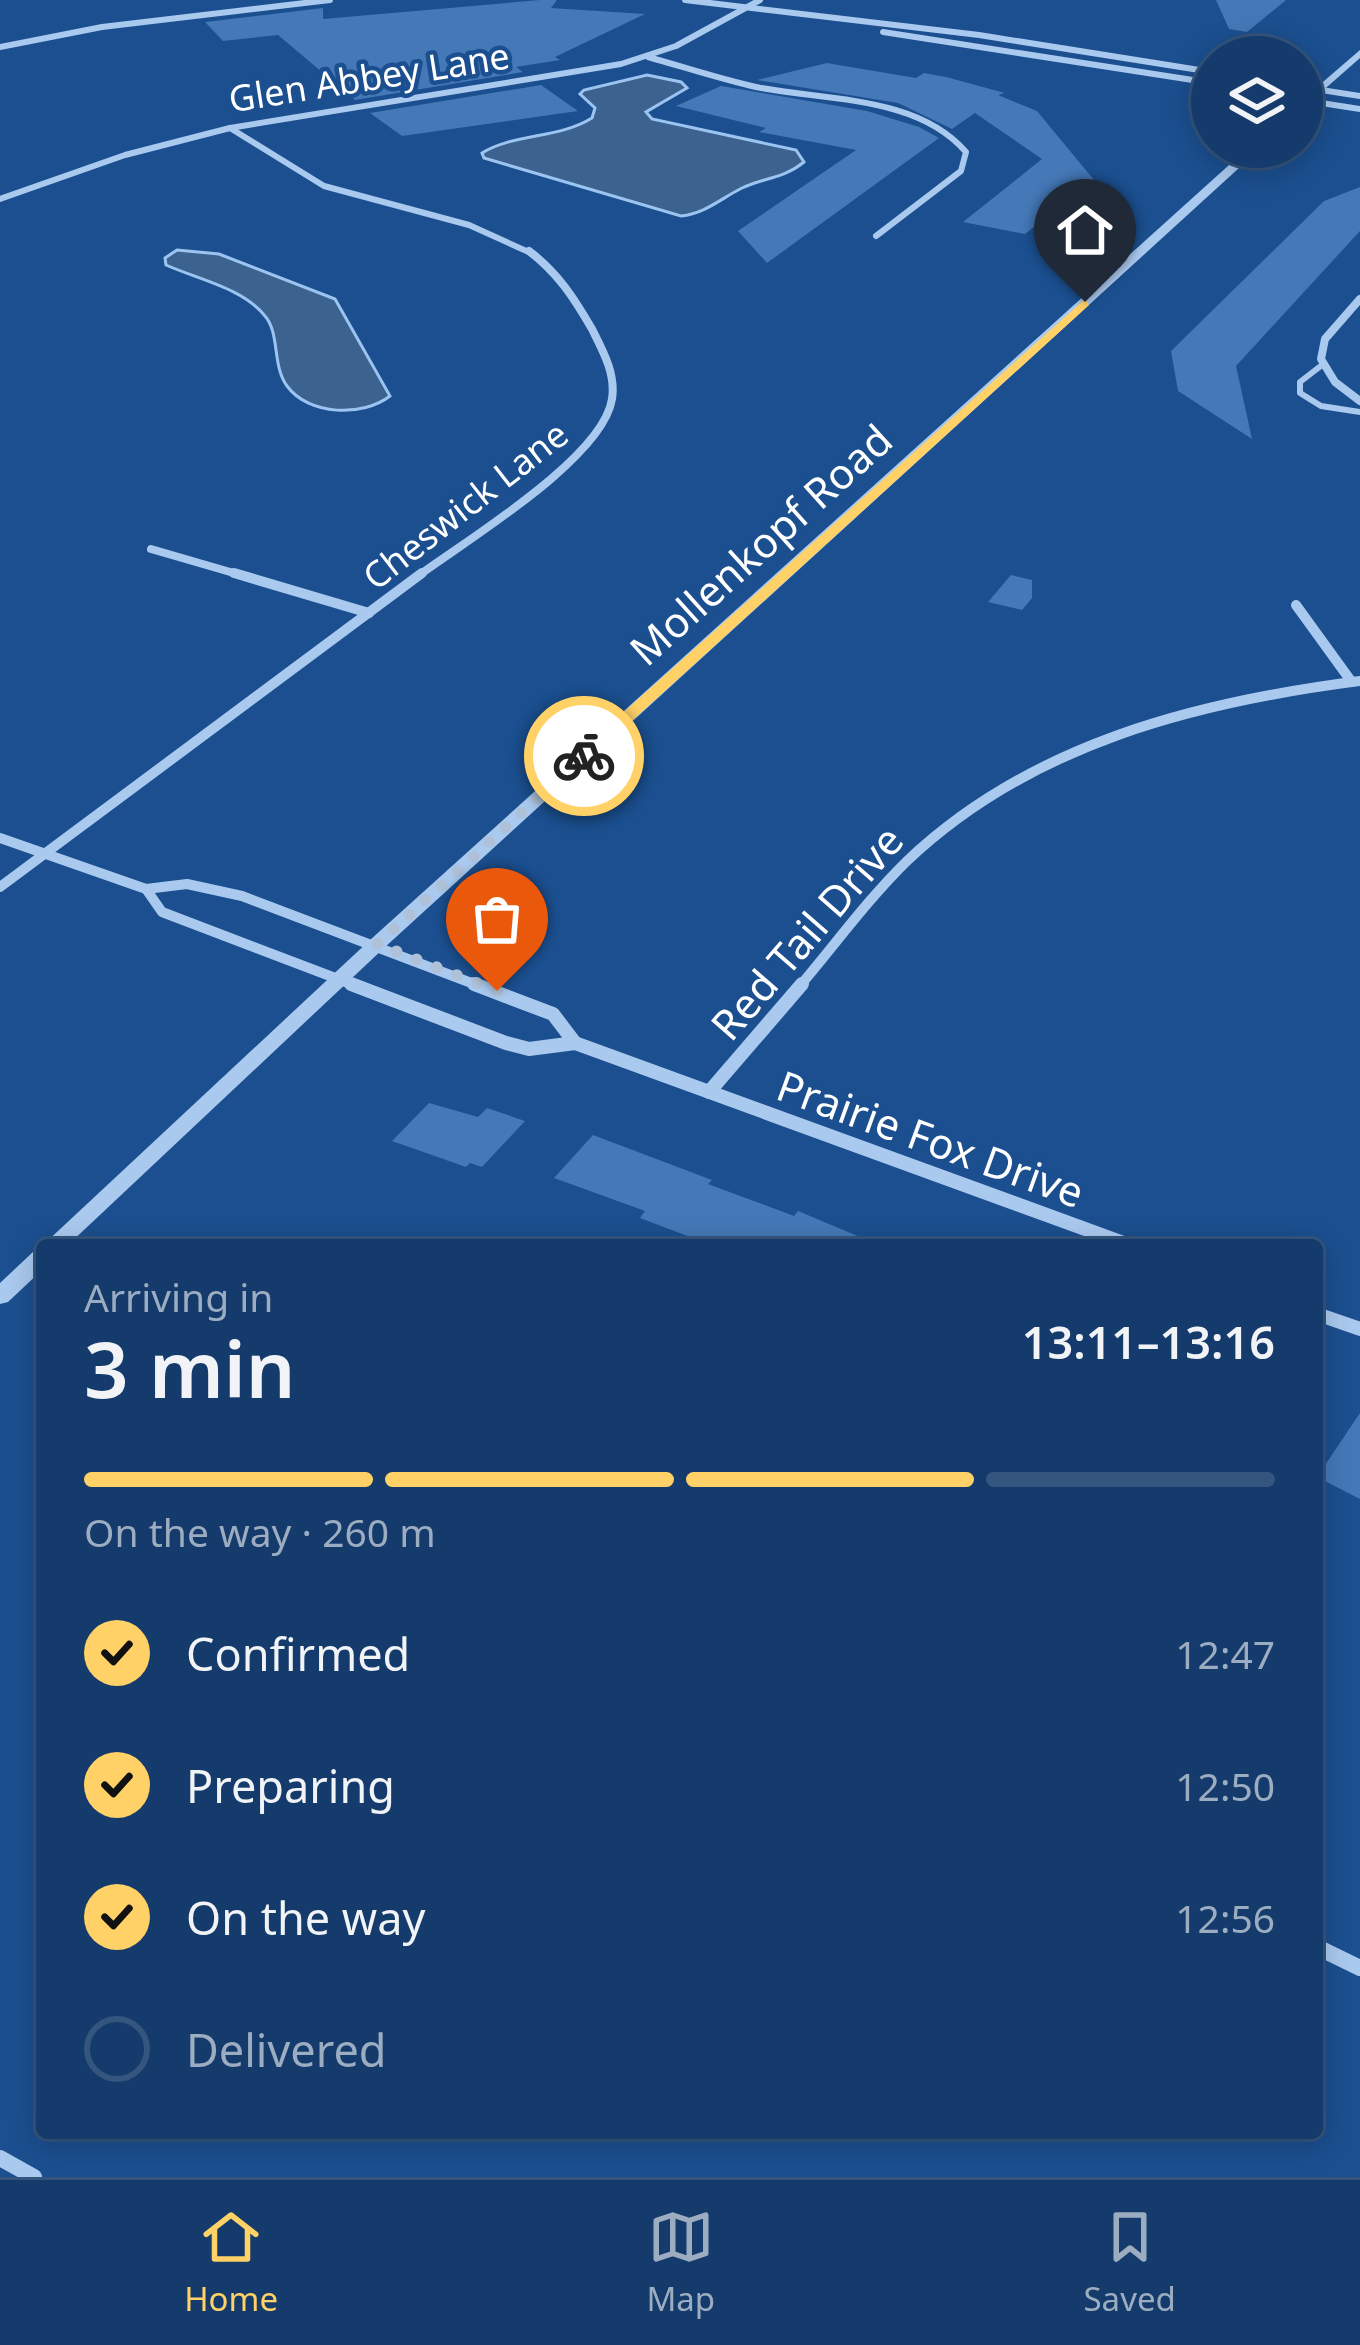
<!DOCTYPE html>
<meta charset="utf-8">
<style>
:root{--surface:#143b6b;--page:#1d4271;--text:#f1f3f6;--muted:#9dadc1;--line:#33557e;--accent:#ffd166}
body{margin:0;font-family:"Noto Sans",sans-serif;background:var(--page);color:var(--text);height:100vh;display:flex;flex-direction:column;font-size:45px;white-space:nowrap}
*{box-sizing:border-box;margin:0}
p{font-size:39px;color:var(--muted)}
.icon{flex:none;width:66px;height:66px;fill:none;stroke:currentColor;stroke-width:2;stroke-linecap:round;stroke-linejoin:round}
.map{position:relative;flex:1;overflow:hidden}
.drawer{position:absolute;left:36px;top:1239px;width:1287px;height:900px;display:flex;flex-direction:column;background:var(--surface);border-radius:12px;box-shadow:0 6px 30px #0003,0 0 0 3px var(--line)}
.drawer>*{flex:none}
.fabs{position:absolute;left:1191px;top:36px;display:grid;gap:24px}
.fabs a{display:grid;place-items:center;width:132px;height:132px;border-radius:50%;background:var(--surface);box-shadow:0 6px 30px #0003,0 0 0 3px var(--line);font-size:60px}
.pin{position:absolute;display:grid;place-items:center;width:102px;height:102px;color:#fff;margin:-123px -51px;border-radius:50% 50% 50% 0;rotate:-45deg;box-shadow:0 0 12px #0007}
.pin .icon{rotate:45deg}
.courier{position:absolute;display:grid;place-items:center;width:120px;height:120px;margin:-60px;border:9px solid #ffd166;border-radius:50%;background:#fff;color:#222;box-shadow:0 3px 15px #0007}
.overview em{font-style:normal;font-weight:600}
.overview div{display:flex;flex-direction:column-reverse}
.overview{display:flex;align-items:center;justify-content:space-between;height:204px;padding:0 48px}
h1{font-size:78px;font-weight:600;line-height:90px}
.bar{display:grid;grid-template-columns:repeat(4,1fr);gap:18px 12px;align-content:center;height:144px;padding:0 48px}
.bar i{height:15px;border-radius:9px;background:var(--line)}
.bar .on{background:var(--accent)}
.bar p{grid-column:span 4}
ol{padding:0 48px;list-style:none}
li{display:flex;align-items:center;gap:36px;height:132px}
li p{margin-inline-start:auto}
li .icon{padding:12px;border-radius:50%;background:var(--accent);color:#111;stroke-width:4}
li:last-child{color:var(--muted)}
li i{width:66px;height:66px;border:6px solid var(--line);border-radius:50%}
.tabs{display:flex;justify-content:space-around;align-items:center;height:168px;border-top:3px solid var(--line);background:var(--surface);font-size:33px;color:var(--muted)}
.tabs a{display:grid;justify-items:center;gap:6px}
.tabs .on{color:var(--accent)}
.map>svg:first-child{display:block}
.water{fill:#3c6290;stroke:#9cc4f0;stroke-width:3}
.building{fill:#4478b7}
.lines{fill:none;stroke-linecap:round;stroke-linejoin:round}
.service{stroke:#a9c9ee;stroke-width:6}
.minor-far4{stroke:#a9c9ee;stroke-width:6}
.minor-far3{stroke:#a9c9ee;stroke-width:8}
.minor-far2{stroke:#a9c9ee;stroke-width:10}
.minor-far1{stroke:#a9c9ee;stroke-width:14}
.minor{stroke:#a9c9ee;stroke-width:16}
.tertiary{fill:#a9c9ee;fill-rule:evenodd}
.route{fill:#ffd166}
.done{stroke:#afc1d8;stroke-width:12;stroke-dasharray:0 21.6}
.labels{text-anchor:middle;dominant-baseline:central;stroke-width:9;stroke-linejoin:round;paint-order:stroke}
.far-street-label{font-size:36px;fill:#fff;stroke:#1b4f8f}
.street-label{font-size:42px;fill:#fff;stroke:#1b4f8f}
</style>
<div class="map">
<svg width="1360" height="2177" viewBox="0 0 1360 2177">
<rect width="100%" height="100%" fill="#1b4f8f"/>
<g class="water">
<path d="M 647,75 L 681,82 L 687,88 L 646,112 L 652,119 L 796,150 L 804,162 C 785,178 763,178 742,188 C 720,199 706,213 681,216 L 484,158 L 482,153 C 515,133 558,139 592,118 L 595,108 L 580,94 L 584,90 Z"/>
<path d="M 177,250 L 219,254 L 335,299 L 390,396 C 363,417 309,416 287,386 C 272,366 280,333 265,316 C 243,288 197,279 166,265 L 165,258 Z"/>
</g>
<g class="building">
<path d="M 540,0 L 557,0 L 551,8 L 645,14 L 555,57 L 560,60 L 516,67 L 523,72 L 355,100 L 278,35 L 223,41 L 205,22 L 323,8 L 323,19 Z"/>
<path d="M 1216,0 L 1286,0 L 1247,32 L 1229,29 Z"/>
<path d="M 827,63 L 916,78 L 924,73 L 946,77 L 1005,93 L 998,95 L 1037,111 L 1099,186 L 1092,193 L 1084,188 L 1025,234 L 963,222 L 1042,159 L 975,113 L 952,129 L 898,103 L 757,80 Z"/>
<path d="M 541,85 L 578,111 L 402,136 L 370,113 Z"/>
<path d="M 721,86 L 867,111 L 919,127 L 939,138 L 767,263 L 738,231 L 856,150 L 759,132 L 766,128 L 676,106 Z"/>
<path d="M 1360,187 L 1360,231 L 1236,366 L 1252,439 L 1178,391 L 1171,351 L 1324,201 Z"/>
<path d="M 1011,575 L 1032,580 L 1032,598 L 1022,610 L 988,602 Z"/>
<path d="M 429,1103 L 478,1117 L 487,1108 L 525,1121 L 482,1167 L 470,1163 L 466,1167 L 392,1141 Z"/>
<path d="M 593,1135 L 712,1180 L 708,1184 L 794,1216 L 798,1211 L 879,1245 L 711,1245 L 640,1218 L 645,1211 L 554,1178 Z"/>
<path d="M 1360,1413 L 1360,1499 L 1317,1477 Z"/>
</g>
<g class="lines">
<path class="service" d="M 1322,365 L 1300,382 L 1300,393 L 1321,406 L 1360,412"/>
<g class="minor-far4">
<path d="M 685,0 L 979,35 L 1212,72"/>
<path d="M 883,32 L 1212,83"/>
<path d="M 0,47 L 102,27 L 330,0"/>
<path d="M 648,57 C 684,67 720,79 756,87 C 825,101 917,95 966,152 L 961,171 L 876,236"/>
<path d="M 1302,87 L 1360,96"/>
<path d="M 1302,100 L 1360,109"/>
<path d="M 230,128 L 324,186 L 469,225 L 533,254"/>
<path d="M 0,199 L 125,155 L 230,128 L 621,64 L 676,46 L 760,0"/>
</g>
<g class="minor-far3">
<path d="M 1360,299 L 1325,339 L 1321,359 L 1335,382 L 1360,401"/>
<path d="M 151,549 L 244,576"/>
<path d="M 418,576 C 467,540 603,458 612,399 C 616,374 603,351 592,329 C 574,298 558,273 529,251"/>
</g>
<g class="minor-far2">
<path d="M 234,573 L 369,613"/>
<path d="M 1296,605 L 1351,681"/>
<path d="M 0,838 L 146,889 L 187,884 L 242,896 L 482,987"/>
<path d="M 0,887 L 422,573"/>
<path d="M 146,889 L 162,912 L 359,987"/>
<path d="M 799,987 C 834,946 868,899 907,861 C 1030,744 1196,702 1360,681"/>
</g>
<g class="minor-far1">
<path d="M 351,984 L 506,1043 L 529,1049 L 575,1043 L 1129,1245"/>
<path d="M 474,984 L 553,1014 L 575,1043"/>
<path d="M 709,1092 L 802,984"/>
<path d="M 1317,1314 L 1360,1329"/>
</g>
<g class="minor">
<path d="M 1317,1947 L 1360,1968"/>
<path d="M 0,2158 L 34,2177"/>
</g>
<g class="tertiary">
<path d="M 1360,50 L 1360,58 L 1302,109 L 1302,100 Z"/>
<path d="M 1249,147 L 1262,147 L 384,948 L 68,1245 L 43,1245 L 370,940 Z"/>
<path d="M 42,1249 L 42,1270 L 8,1302 L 0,1304 L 0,1283 L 34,1251 Z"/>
</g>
</g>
<path class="route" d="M 1085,299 L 1089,305 L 590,759 L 579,759 L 579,752 Z"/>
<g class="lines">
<path class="done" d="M 497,991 L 377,944 L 584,756"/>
</g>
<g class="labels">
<g class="far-street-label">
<text transform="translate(369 77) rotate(-9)">Glen Abbey Lane</text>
<text transform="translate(465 505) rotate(-38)">Cheswick Lane</text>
</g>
<g class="street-label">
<text transform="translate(760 544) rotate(-42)">Mollenkopf Road</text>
<text transform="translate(806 932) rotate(-49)">Red Tail Drive</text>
<text transform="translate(931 1138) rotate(20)">Prairie Fox Drive</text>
</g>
</g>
</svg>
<div class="fabs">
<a><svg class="icon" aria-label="layers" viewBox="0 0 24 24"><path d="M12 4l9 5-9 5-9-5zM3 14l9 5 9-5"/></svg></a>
</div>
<div class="pin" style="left:497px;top:991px;background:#ea580c"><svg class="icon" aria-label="bag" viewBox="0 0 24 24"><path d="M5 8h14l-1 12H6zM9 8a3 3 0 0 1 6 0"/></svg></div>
<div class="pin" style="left:1085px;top:302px;background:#1f2937"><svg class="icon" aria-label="home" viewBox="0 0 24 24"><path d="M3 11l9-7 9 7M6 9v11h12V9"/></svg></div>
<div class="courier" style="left:584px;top:756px"><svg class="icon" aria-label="bike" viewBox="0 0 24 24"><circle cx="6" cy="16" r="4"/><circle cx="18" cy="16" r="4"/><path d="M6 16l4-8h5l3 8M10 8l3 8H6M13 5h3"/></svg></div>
<section class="drawer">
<div class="overview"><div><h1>3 min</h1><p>Arriving in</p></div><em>13:11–13:16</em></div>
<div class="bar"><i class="on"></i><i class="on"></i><i class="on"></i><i></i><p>On the way · 260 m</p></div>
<ol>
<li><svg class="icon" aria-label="check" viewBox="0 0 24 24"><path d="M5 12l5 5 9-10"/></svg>Confirmed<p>12:47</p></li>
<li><svg class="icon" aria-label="check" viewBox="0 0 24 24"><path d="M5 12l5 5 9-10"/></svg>Preparing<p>12:50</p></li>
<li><svg class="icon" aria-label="check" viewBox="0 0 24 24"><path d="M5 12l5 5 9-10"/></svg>On the way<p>12:56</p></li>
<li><i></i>Delivered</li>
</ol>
</section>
</div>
<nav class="tabs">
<a class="on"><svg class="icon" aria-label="home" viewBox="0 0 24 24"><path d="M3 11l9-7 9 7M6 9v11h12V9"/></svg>Home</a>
<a><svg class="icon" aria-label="map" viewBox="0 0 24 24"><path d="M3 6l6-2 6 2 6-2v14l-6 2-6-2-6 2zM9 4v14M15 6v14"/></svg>Map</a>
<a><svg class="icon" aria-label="saved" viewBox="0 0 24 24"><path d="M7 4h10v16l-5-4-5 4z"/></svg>Saved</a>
</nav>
